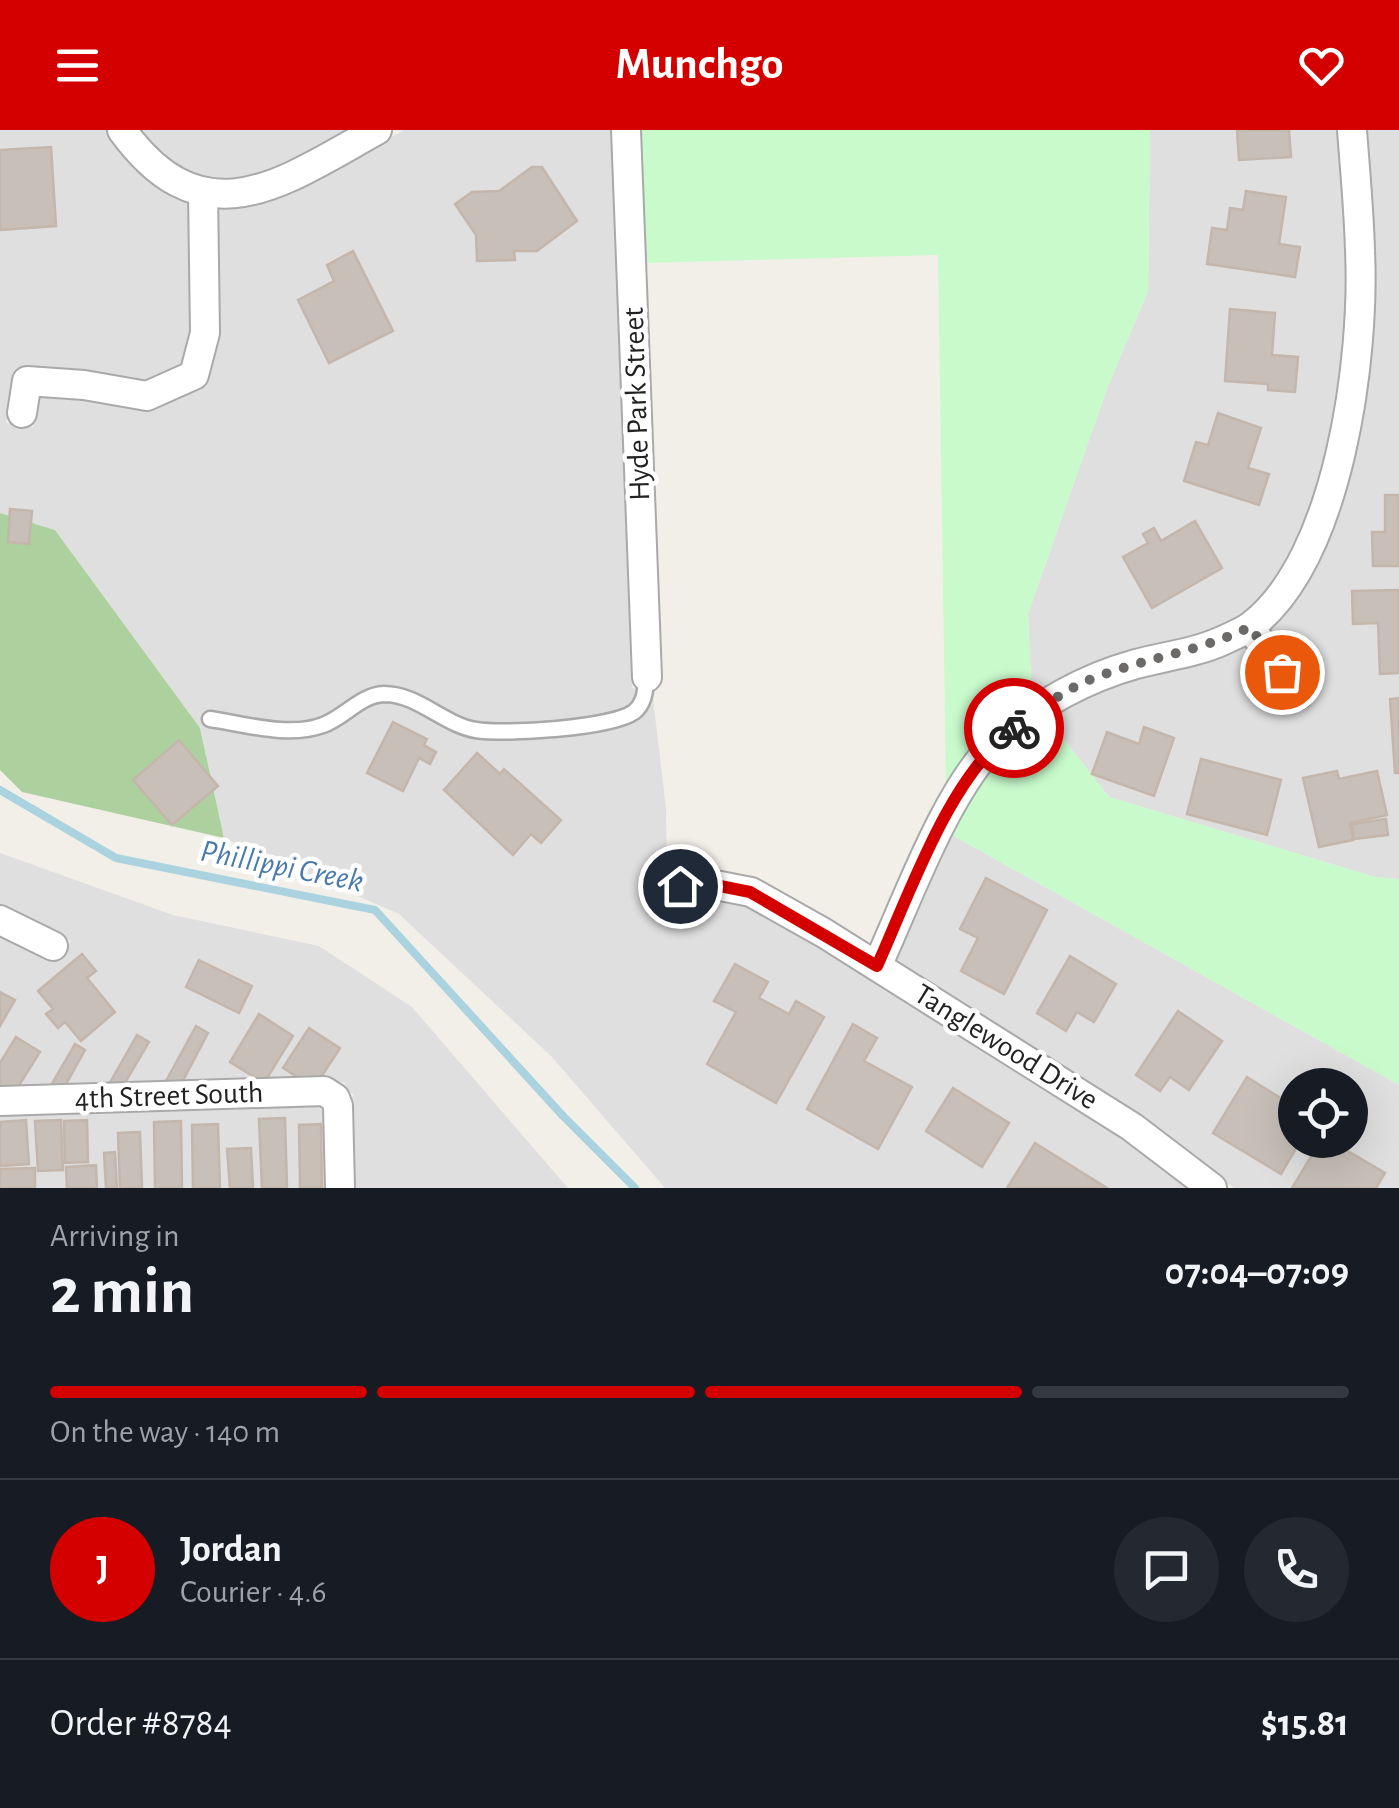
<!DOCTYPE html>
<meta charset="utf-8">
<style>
:root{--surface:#171b24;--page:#242831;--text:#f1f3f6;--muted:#9ea1a6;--line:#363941;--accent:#d40000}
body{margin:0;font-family:"Alegreya Sans",sans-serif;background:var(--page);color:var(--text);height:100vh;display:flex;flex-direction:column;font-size:38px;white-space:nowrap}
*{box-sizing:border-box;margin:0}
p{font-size:32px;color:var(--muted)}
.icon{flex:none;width:55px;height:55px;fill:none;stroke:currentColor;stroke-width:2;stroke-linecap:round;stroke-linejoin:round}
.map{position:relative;height:1058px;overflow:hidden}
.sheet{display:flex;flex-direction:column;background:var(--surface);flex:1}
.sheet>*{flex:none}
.controls{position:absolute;left:1278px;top:938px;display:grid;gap:20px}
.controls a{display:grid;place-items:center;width:90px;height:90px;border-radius:50%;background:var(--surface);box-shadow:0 10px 40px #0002;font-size:50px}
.pin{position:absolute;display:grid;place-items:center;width:85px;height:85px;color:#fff;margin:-42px;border:5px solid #fff;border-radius:50%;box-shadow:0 2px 10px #0007}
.courier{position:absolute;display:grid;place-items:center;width:100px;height:100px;margin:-50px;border:8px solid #d40000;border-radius:50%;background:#fff;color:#222;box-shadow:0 2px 12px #0007}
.headline em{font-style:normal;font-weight:600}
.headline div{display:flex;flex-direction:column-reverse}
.headline{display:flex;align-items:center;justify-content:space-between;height:170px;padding:0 50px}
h1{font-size:65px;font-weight:600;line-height:75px}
.bar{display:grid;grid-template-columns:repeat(4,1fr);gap:15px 10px;align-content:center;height:120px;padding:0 50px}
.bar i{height:12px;border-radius:8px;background:var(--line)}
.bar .active{background:var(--accent)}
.bar p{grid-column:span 4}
.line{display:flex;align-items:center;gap:25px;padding:0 50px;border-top:2px solid var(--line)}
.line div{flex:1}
.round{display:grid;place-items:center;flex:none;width:105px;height:105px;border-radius:52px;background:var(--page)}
header{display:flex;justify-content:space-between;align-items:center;height:130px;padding:0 50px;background:var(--accent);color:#fff;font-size:45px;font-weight:600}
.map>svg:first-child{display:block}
.residential{fill:#e0dfdf;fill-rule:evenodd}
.forest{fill:#add19e}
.park{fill:#c8facc}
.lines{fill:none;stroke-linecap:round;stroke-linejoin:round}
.stream{stroke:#aad3df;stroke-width:8}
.building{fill:#c7bfb8;stroke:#c4b6ab;stroke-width:2.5}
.service-casing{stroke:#a9a9a9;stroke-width:19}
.minor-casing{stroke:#a9a9a9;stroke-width:32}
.service{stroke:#fff;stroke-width:14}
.minor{stroke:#fff;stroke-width:28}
.done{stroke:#6b6a68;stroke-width:10;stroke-dasharray:0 18}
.route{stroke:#d40000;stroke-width:12}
.labels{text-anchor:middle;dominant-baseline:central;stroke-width:9;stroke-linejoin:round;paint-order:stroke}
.street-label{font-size:30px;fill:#222;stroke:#fff}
.water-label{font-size:32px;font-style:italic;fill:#4a7aab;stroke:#fff}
</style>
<header><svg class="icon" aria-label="menu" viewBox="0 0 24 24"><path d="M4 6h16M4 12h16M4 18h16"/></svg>Munchgo<svg class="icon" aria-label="heart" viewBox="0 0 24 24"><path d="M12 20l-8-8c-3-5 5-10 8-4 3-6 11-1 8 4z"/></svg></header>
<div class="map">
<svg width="1399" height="1058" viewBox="0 0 1399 1058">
<rect width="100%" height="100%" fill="#f2efe9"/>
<g class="residential">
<path d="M 0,0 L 106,0 L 141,41 L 189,71 L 191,202 L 182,236 L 145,252 L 13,250 L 6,293 L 33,297 L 39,265 L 207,248 L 219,203 L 217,76 L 262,73 L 289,63 L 404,0 L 612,0 L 634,535 L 632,558 L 652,560 L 666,678 L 667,744 L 665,745 L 668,769 L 705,765 L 745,773 L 860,840 L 860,843 L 1124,1007 L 1191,1058 L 665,1058 L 551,926 L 399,784 L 224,708 L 200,598 L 55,400 L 0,383 Z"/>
<path d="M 139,0 L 351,0 L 277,40 L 255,49 L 217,51 L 194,46 L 171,32 Z"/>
<path d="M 1150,0 L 1338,0 L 1347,124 L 1345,193 L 1333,290 L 1311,375 L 1288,429 L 1266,461 L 1241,487 L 1212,502 L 1032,568 L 1028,484 L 1108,256 L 1148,161 Z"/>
<path d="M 1366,0 L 1399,0 L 1399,749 L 1375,747 L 1109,667 L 1048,589 L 1098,560 L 1245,513 L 1293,582 L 1317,569 L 1267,498 L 1289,475 L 1312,441 L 1337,382 L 1361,293 L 1373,194 L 1374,122 Z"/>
<path d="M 952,705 L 1399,955 L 1399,1058 L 1234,1058 L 1140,987 L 894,832 ZM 1295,955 L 1350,955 L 1350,1010 L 1295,1010 Z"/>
<path d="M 0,723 L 173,785 L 319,816 L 412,877 L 568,1058 L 354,1058 L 350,970 L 354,965 L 347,960 L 344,952 L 0,959 L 0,804 L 58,832 L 71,811 L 0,776 Z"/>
<path d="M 320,973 L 324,978 L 326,1058 L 0,1058 L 0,984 Z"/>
</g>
<path class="forest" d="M 0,383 L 55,400 L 200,598 L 224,708 L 22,662 L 0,640 Z"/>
<g class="park">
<path d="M 640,0 L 1150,0 L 1148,161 L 1108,256 L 1028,484 L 1032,568 L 972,620 L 946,656 L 938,125 L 646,133 Z"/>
<path d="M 1048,589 L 1109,667 L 1375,747 L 1399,749 L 1399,955 L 952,705 C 980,649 998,627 1048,589 Z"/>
</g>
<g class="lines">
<path class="stream" d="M 0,660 L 116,728 L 375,780 L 563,986 L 635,1058"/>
</g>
<g class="building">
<path d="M 1237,0 L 1289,0 L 1291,27 L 1239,30 Z"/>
<path d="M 51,17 L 56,96 L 0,100 L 0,20 Z"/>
<path d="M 532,37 L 542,37 L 577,91 L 537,121 L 514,121 L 515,130 L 477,131 L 476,105 L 455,74 L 472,62 L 499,61 Z"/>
<path d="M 1246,61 L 1286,67 L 1279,114 L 1300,117 L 1295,147 L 1207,134 L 1212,98 L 1227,100 L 1230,78 L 1243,80 Z"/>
<path d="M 353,121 L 393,201 L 329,233 L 298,170 L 334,151 L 327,135 Z"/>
<path d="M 1230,179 L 1275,183 L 1272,225 L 1298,227 L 1295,262 L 1268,260 L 1268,254 L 1225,251 Z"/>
<path d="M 1218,283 L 1261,298 L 1248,338 L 1269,344 L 1259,375 L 1184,351 L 1196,312 L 1208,315 Z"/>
<path d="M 1385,365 L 1399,365 L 1399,436 L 1373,436 L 1372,402 L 1385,402 Z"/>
<path d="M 10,379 L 32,381 L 29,414 L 8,412 Z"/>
<path d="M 1195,391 L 1222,438 L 1152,478 L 1123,427 L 1148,413 L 1143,404 L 1154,398 L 1161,411 Z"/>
<path d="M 1399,460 L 1399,543 L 1380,544 L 1378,493 L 1353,494 L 1352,461 Z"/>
<path d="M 1399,568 L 1399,643 L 1395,643 L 1390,569 Z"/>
<path d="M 393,592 L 427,609 L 424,615 L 436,622 L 430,634 L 419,628 L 403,661 L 367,643 Z"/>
<path d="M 1144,597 L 1174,608 L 1154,666 L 1092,644 L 1107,602 L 1139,614 Z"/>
<path d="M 179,610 L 218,656 L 172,695 L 133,650 Z"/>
<path d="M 477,623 L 500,644 L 504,639 L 561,690 L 541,713 L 531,704 L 513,725 L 444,660 Z"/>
<path d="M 1201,629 L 1281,650 L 1267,705 L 1187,684 Z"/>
<path d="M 1337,641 L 1339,649 L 1377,641 L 1387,685 L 1350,693 L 1353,710 L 1319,717 L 1303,648 Z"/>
<path d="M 1386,689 L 1388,705 L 1354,709 L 1352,694 Z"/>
<path d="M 986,748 L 1047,780 L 1004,864 L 961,841 L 978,808 L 960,799 Z"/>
<path d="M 82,824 L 96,841 L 87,848 L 115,882 L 81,911 L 65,892 L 58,898 L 46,884 L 53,879 L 38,861 Z"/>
<path d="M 1070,826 L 1116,854 L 1094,892 L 1077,882 L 1066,901 L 1037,883 Z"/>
<path d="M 199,830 L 252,856 L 239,883 L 186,857 Z"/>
<path d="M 735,834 L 768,852 L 759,868 L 789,884 L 796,871 L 824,887 L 776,973 L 707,934 L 736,882 L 714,871 Z"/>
<path d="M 0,862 L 15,870 L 0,896 Z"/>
<path d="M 1178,881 L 1222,911 L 1189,960 L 1170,947 L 1160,961 L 1136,945 Z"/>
<path d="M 259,884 L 293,906 L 264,953 L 230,932 Z"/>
<path d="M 853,894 L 877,908 L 864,931 L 912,957 L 878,1019 L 807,979 Z"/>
<path d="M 196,896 L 208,903 L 178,960 L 165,953 Z"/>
<path d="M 309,898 L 340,918 L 314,958 L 283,938 Z"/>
<path d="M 137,905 L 149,912 L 119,963 L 108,956 Z"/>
<path d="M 16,907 L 40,922 L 13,965 L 0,957 L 0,933 Z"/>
<path d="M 75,914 L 85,920 L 61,963 L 50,957 Z"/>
<path d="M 1247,947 L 1295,977 L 1295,1010 L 1301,1010 L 1281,1044 L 1213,1003 Z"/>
<path d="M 953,958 L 1009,993 L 982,1037 L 926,1001 Z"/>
<path d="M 285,988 L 287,1058 L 262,1058 L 259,989 Z"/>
<path d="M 26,990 L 29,1034 L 0,1036 L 0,992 Z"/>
<path d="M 61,990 L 63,1040 L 38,1041 L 35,991 Z"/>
<path d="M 87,990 L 88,1032 L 65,1033 L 64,991 Z"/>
<path d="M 181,991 L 182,1058 L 155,1058 L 154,992 Z"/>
<path d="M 218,994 L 220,1058 L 193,1058 L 192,995 Z"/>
<path d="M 321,994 L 322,1057 L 300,1057 L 299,995 Z"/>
<path d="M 140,1002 L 142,1058 L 120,1058 L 118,1003 Z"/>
<path d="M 1321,1010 L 1329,1010 L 1385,1043 L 1376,1058 L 1292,1058 Z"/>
<path d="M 1035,1013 L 1107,1058 L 1007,1058 Z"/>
<path d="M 251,1018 L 253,1058 L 230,1058 L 227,1019 Z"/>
<path d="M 115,1022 L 117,1058 L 106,1058 L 104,1023 Z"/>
<path d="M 96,1035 L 97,1058 L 67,1058 L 66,1037 Z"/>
<path d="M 35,1038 L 35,1058 L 0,1058 L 0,1039 Z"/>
</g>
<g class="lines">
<g class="service-casing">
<path id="service" d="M 210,589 C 245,594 289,608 323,595 C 344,588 360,565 384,564 C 418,564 444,595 476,600 C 505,605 611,598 634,582 C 645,573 645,560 647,547"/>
</g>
<g class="minor-casing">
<g id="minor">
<path d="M 122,0 C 204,113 283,52 377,0"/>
<path d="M 626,0 L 647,547"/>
<path d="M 22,283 L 27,251 L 84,255 L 147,266 L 194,245 L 205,203 L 203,62"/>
<path d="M 1250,497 L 1298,565"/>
<path d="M 680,756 L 705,753 L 751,762 L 824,803 L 1132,997 L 1212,1058"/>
<path d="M 0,790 L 53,816"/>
<path d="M 877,836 C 908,769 946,660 998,610 C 1037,574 1086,548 1136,534 C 1166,526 1196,523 1224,510 C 1232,506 1243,502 1251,496 C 1340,428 1365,226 1360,121 C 1359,81 1355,40 1352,0"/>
<path d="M 0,971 L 324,961 L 335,968 L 338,976 L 340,1058"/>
</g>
</g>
<use href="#service" class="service"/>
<use href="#minor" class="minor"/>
</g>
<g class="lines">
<path class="done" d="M 1014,598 C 1039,579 1064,560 1094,548 C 1146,528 1198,522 1250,497 L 1282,542"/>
<path class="route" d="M 680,756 L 705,753 L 750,762 L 877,836 C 911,761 948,649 1014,598"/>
</g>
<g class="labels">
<g class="street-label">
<text transform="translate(637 274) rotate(-92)">Hyde Park Street</text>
<text transform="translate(1006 917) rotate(32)">Tanglewood Drive</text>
<text transform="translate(169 966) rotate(-2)">4th Street South</text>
</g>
<g class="water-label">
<text transform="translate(282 736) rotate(11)">Phillippi Creek</text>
</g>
</g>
</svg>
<div class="controls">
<a><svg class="icon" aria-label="locate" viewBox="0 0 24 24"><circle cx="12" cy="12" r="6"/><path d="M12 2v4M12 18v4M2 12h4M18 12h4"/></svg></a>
</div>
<div class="pin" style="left:1282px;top:542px;background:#ea580c"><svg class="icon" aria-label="bag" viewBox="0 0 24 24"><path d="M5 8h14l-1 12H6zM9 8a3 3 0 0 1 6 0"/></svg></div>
<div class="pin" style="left:680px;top:756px;background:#1f2937"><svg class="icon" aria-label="home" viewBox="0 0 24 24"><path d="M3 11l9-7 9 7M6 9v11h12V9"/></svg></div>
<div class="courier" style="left:1014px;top:598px"><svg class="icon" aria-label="bike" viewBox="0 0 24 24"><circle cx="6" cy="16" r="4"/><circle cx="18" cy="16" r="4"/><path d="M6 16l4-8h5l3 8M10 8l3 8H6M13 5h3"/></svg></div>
</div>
<section class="sheet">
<div class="headline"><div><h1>2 min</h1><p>Arriving in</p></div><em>07:04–07:09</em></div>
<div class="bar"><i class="active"></i><i class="active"></i><i class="active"></i><i></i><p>On the way · 140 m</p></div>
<div class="line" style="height:180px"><b class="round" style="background:var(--accent);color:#fff">J</b><div><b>Jordan</b><p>Courier · 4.6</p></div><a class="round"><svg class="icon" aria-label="chat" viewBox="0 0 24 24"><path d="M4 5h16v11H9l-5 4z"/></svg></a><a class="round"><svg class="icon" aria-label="phone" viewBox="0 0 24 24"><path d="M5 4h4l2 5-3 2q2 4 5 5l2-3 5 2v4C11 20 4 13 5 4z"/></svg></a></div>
<div class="line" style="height:130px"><div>Order #8784</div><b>$15.81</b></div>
</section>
